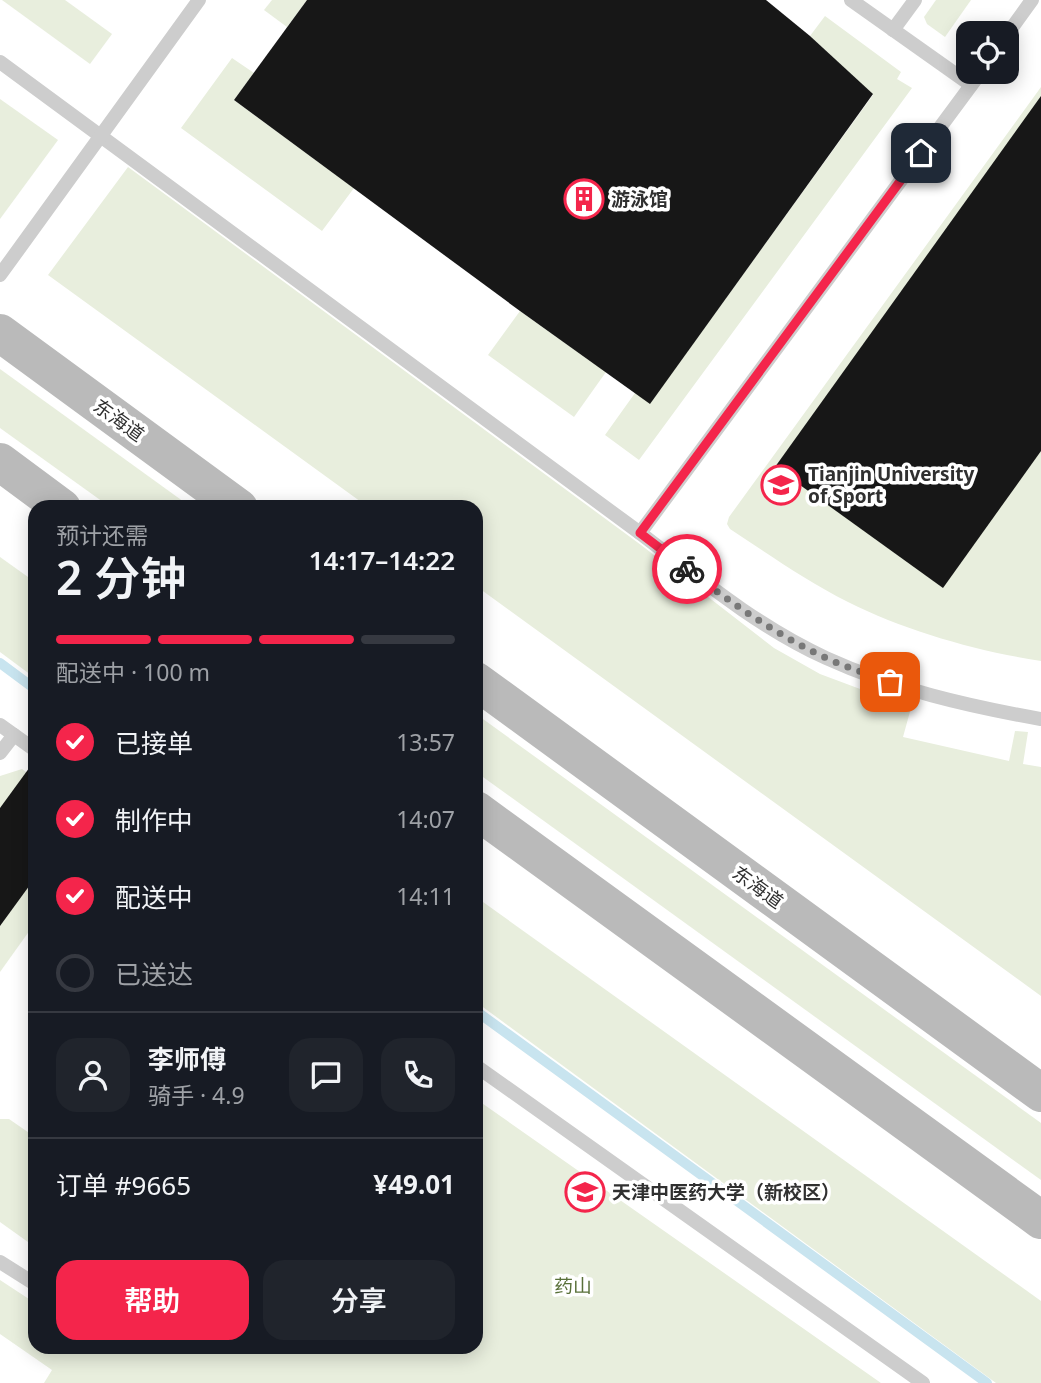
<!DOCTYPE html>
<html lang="zh">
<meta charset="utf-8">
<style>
:root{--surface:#171b24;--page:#20242c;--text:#f1f3f6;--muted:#9ea1a6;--line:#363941;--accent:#f4254b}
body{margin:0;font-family:"Noto Sans","Noto Sans SC",sans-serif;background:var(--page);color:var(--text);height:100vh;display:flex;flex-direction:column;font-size:26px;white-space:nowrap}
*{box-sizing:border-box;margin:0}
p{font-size:23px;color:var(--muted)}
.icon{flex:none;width:38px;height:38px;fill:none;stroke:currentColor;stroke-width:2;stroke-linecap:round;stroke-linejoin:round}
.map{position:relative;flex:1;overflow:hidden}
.panel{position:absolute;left:28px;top:500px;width:455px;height:854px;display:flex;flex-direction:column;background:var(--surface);border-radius:21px;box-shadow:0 4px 18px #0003}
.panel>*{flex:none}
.buttons{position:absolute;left:956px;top:21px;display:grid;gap:14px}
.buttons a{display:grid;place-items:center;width:63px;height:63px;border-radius:14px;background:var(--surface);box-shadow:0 4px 18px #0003;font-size:35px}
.pin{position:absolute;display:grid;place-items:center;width:60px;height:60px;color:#fff;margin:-30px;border-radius:14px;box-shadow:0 4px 10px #0006}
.courier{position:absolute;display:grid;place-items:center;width:70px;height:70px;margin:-35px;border:5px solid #f4254b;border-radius:50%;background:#fff;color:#222;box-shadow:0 2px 9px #0007}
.summary em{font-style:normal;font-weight:600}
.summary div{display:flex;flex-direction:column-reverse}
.summary{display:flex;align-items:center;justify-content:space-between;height:119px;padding:0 28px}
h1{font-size:46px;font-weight:600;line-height:52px}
.bar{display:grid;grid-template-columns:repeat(4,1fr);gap:10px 7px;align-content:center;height:84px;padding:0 28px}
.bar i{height:9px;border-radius:5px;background:var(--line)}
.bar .active{background:var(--accent)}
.bar p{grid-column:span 4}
.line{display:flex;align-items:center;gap:18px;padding:0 28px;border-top:2px solid var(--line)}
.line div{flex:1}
.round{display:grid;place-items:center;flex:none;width:74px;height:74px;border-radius:21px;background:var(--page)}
ol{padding:0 28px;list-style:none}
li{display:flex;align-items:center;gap:21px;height:77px}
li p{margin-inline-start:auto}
li .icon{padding:7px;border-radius:50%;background:var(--accent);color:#fff;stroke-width:4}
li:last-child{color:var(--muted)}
li i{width:38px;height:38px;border:4px solid var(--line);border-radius:50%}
.action{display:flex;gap:14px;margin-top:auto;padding:14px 28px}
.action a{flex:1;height:80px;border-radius:21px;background:var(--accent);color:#fff;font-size:28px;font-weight:600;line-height:80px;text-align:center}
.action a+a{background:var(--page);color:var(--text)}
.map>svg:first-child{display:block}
.green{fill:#e8eedd}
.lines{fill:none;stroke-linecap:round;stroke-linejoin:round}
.stream{stroke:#c8e4ef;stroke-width:10}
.building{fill:#171717}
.lane{stroke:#cdcdcd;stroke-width:14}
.secondary{stroke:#bababa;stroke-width:38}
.done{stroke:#787878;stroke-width:7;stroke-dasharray:0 12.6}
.route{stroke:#f4254b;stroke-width:9}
.labels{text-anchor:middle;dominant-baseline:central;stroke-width:7;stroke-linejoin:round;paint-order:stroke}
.poi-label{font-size:19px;font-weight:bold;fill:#303030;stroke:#fff;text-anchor:start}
.street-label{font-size:19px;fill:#303030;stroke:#fff}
.park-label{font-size:19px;fill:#597039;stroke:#fff}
</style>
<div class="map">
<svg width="1041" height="1383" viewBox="0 0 1041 1383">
<rect width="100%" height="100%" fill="#fff"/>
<g class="green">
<path d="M 2,0 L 65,0 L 112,34 L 90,64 Z"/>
<path d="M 272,0 L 307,0 L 287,27 L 264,10 Z"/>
<path d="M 936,0 L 971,0 L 945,37 L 927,24 L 924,17 Z"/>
<path d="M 825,16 L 901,72 L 897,79 L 912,88 L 639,460 L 605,435 L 635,393 L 650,403 L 873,95 L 810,36 Z"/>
<path d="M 232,58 L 254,73 L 234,100 L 354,188 L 322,231 L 181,128 Z"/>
<path d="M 1041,87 L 1041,661 C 976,651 906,631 848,602 C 806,581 768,554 730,529 L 727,524 L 729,517 Z"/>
<path d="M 0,99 L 58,140 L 0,219 Z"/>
<path d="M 128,167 L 641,545 L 774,648 L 820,674 L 911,708 L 903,737 L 1009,761 L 1015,731 L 1028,732 L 1023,764 L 1041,767 L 1041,996 L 476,586 L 476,508 L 368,507 L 48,275 Z"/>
<path d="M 520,311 L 606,372 L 574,417 L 488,355 Z"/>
<path d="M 0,369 L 191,507 L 110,507 L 0,428 Z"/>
<path d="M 0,557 L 35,582 L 35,678 L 0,652 Z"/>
<path d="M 476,714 L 1041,1123 L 1041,1180 L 476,772 Z"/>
<path d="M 22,769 L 35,779 L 35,923 L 0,972 L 0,776 Z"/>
<path d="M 476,897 L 1041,1301 L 1041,1383 L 996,1383 L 476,1002 Z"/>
<path d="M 476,1099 L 881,1383 L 44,1383 L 52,1370 L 0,1334 L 0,1280 L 35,1303 L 35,1348 L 476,1348 Z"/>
<path d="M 0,1119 L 9,1119 L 35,1137 C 35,1157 32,1176 32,1196 L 35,1199 L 35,1247 L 0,1222 Z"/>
</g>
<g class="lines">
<g class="stream">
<path d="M 0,663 L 35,689"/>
<path d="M 476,1011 L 987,1383"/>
</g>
</g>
<g class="building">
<path d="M 307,0 L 766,0 L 810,36 L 873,94 L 650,404 L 520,311 L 234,100 Z"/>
<path d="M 1041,96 L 1041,451 L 943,588 L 775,467 Z"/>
<path d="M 35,760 L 35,878 L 0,926 L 0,808 Z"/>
</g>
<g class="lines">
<g class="lane">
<path d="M 851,0 L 971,85"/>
<path d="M 893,30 L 915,0"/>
<path d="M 1006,36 L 1032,0"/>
<path d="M 0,62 L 640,533 C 699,578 758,627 826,658 C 894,689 967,706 1041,719"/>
<path d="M 0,275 L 199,0"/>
<path d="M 640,533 L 981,72"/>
<path d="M 0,725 L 35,750"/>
<path d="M 0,753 L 14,735"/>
<path d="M 476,1066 L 923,1383"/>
<path d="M 0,1262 L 35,1284"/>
</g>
<g class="secondary">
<path d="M 0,333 L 239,508"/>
<path d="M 0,462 L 62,508"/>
<path d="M 476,681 L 1041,1093"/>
<path d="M 476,810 L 1041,1220"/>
</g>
</g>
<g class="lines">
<path class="done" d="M 687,569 C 730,602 775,634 824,657 C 845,667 868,674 890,682"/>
<path class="route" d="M 687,569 L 640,533 L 921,153"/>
</g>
<defs>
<g id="building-ring" transform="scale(2.0125)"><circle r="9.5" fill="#fff" stroke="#f4254b" stroke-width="1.5"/><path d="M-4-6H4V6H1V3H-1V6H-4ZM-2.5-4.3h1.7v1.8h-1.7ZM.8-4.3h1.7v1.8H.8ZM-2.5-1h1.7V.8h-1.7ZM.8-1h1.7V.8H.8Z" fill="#f4254b"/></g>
<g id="university-ring" transform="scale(2.0125)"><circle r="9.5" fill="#fff" stroke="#f4254b" stroke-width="1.5"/><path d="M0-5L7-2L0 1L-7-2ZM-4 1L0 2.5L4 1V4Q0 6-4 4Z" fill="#f4254b"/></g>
</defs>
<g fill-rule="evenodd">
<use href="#building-ring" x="584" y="199"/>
<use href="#university-ring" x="781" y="485"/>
<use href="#university-ring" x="585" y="1192"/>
</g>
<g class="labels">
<g class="poi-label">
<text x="611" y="199">游泳馆</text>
<text x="808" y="474">Tianjin University<tspan x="808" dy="22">of Sport</tspan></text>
<text x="612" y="1192">天津中医药大学（新校区）</text>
</g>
<g class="street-label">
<text transform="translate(119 420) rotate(36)">东海道</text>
<text transform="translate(758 887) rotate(36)">东海道</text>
</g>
<g class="park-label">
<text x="573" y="1286">药山</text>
</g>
</g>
</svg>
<div class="buttons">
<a><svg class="icon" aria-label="locate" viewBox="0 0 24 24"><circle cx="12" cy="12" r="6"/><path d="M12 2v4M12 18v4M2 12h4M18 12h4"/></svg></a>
</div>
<div class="pin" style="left:890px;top:682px;background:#ea580c"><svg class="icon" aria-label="bag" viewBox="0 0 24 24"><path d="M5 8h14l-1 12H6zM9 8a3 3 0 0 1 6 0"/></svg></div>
<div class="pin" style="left:921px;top:153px;background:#1f2937"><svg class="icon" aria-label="home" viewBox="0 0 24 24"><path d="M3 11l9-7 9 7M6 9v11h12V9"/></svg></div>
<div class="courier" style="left:687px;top:569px"><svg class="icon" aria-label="bike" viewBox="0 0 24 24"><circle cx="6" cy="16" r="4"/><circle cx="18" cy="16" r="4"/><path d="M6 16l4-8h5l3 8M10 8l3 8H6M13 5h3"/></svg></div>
<section class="panel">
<div class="summary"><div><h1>2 分钟</h1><p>预计还需</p></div><em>14:17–14:22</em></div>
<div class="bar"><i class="active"></i><i class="active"></i><i class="active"></i><i></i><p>配送中 · 100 m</p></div>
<ol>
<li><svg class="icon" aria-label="check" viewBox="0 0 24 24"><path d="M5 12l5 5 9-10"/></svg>已接单<p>13:57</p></li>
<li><svg class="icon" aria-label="check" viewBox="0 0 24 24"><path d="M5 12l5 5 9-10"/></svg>制作中<p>14:07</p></li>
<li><svg class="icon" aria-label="check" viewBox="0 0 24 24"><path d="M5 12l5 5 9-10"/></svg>配送中<p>14:11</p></li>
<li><i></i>已送达</li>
</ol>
<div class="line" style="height:126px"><a class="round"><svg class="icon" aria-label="person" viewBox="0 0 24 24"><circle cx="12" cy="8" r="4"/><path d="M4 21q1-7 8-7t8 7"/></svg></a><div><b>李师傅</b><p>骑手 · 4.9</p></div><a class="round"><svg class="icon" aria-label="chat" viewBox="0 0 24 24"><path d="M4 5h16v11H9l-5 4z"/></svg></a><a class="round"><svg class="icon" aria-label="phone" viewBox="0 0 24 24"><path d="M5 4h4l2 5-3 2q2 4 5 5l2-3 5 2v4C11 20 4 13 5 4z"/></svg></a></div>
<div class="line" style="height:91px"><div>订单 #9665</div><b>¥49.01</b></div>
<div class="action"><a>帮助</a><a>分享</a></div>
</section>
</div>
